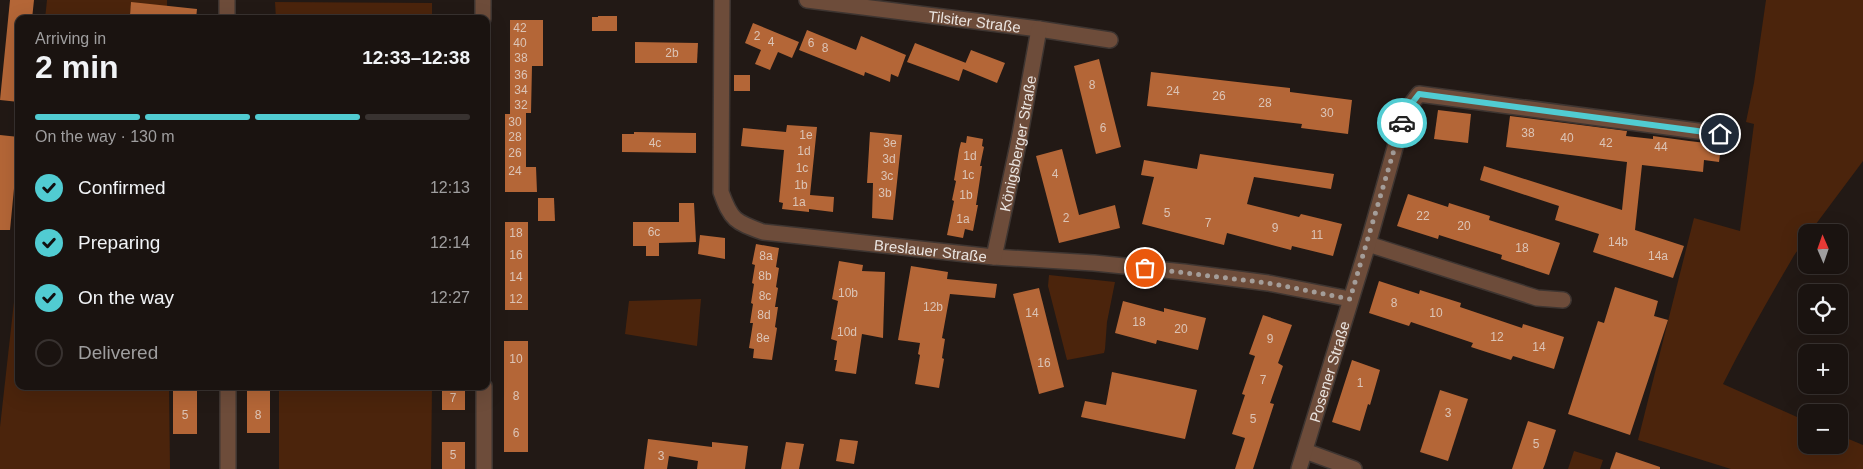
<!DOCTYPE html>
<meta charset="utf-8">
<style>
:root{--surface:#1a1310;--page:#231c19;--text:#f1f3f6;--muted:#9f9e9f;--line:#383230;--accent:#51ccd2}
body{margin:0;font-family:Arial,sans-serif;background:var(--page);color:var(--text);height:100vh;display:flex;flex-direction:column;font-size:19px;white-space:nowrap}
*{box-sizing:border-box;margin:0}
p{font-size:16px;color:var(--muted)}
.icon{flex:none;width:28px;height:28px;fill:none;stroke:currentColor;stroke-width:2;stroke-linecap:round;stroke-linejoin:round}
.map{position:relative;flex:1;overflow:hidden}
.side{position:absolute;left:15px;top:15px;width:475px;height:375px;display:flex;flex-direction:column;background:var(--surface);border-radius:10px;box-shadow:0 5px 20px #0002,0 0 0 1px var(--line)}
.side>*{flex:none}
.needle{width:32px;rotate:358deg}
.fabs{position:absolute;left:1798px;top:224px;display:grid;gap:10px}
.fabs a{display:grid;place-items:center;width:50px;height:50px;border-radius:10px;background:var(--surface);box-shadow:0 5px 20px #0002,0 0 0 1px var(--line);font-size:25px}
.pin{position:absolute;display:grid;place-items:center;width:42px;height:42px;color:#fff;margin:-21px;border:2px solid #fff;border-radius:50%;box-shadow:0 1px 5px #0007}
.courier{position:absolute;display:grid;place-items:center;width:50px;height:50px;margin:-25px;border:4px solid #51ccd2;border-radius:50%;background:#fff;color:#222;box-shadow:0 1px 6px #0007}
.overview em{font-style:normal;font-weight:600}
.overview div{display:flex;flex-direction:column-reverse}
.overview{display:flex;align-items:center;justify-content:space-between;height:85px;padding:0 20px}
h1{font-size:32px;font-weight:600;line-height:38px}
.bar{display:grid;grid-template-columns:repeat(4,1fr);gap:8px 5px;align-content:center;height:60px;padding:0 20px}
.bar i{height:6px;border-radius:4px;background:var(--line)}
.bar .on{background:var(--accent)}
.bar p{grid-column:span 4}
ol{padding:0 20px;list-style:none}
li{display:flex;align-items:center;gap:15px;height:55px}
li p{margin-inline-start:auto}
li .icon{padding:5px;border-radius:50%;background:var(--accent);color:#111;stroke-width:4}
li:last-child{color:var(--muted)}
li i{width:28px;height:28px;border:2px solid var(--line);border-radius:50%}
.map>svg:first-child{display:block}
.green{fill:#4b240c}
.building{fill:#b46637}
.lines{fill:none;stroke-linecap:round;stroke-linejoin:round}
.street-casing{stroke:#3e3531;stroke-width:18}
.street{stroke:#6d4c3a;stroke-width:15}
.done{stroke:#a49d99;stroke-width:5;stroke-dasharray:0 9}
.route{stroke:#51ccd2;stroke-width:6}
.labels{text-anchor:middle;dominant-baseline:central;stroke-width:4;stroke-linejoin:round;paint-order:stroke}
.number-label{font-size:12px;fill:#dcc4b6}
.street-label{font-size:15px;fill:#eae4e0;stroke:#090604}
</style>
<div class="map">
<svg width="1863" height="469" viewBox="0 0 1863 469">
<rect width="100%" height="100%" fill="#221915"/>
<g class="green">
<path d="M 47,0 L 167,0 L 167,19 L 45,19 Z"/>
<path d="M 1766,0 L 1863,0 L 1863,161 L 1810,232 L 1806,232 C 1806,242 1796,251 1792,259 C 1768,300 1744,342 1723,384 L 1806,421 L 1806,445 L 1839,445 L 1839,435 L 1863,445 L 1863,469 L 1731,469 L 1638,440 L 1694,218 L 1740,231 L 1754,124 L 1746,122 L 1754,83 Z"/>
<path d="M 275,2 L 432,3 L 432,19 L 276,19 Z"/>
<path d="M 19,257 L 19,386 L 169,386 L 170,469 L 0,469 L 0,427 Z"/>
<path d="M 1049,275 L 1115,282 L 1107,322 L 1105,349 L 1104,353 L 1067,360 L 1048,286 Z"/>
<path d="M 701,299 L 697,346 L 625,334 L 629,301 Z"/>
<path d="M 279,386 L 432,386 L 431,469 L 279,469 Z"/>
<path d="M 1574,451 L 1603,460 L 1600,469 L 1568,469 Z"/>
</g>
<g class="building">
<path d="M 10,0 L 34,0 L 32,19 L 19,19 L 19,102 L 0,100 Z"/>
<path d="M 131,2 L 197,9 L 196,19 L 160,19 L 130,16 Z"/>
<path d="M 598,16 L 617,16 L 617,31 L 592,31 L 592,17 L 598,17 Z"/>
<path d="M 510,20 L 543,20 L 543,66 L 532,66 L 531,113 L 526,113 L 526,167 L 536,167 L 537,192 L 505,192 L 505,114 L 510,114 Z"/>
<path d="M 753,23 L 799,42 L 792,58 L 778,52 L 770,70 L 755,64 L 761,50 L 745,43 Z"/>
<path d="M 807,30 L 856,50 L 861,36 L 906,55 L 898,77 L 891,74 L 890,82 L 865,72 L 864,76 L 799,50 Z"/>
<path d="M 635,42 L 698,43 L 697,63 L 635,63 Z"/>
<path d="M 915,43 L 966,63 L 963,69 L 971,50 L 1005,63 L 997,83 L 963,69 L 959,81 L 907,62 Z"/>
<path d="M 1099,59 L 1121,147 L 1096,154 L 1074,66 Z"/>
<path d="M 1151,72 L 1290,88 L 1290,92 L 1352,100 L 1348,134 L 1301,128 L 1302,124 L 1147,106 Z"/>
<rect x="734" y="75" width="16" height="16"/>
<path d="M 1438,110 L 1471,114 L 1468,143 L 1434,139 Z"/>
<path d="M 1510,116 L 1627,131 L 1626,136 L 1653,139 L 1653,136 L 1689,141 L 1706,143 L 1706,146 L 1721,147 L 1719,162 L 1704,160 L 1703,172 L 1642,165 L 1635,230 L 1684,246 L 1673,278 L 1593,252 L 1599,234 L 1555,220 L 1559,206 L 1480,180 L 1484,166 L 1622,210 L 1627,162 L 1506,147 Z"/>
<path d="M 787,125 L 817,127 L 810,195 L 834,197 L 833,212 L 809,209 L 809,212 L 782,209 L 783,203 L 779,202 L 784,150 L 741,146 L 743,128 L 786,132 Z"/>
<path d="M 634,132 L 696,133 L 696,153 L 622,152 L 622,134 L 634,134 Z"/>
<path d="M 870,132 L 902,135 L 893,220 L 872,218 L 873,183 L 867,183 Z"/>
<path d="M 0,135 L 19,137 L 10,230 L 0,230 Z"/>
<path d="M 967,136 L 983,139 L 982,146 L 984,147 L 980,166 L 982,166 L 976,205 L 978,205 L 973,231 L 965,229 L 963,238 L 947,235 L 954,201 L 952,200 L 956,181 L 954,180 L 959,150 L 961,142 L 966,143 Z"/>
<path d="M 1062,149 L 1079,215 L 1115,205 L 1120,228 L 1059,243 L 1036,156 Z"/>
<path d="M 1200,154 L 1334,174 L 1331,189 L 1254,177 L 1247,204 L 1299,217 L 1301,214 L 1342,224 L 1333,256 L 1292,246 L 1291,250 L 1227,233 L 1224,245 L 1142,224 L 1154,177 L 1141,175 L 1144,160 L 1197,169 Z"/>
<path d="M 1408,194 L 1448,207 L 1449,203 L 1490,216 L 1489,220 L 1560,243 L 1549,275 L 1501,259 L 1502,255 L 1439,235 L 1438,239 L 1397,226 Z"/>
<path d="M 538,198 L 554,198 L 555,221 L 538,221 Z"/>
<path d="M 679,203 L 694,203 L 696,242 L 659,243 L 659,256 L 646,256 L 646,246 L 633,246 L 633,222 L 679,222 Z"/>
<rect x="505" y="222" width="23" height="88"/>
<path d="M 700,235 L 725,238 L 725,259 L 698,254 Z"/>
<path d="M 756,244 L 779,248 L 776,267 L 779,268 L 776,287 L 778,288 L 775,307 L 778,307 L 775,327 L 777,328 L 772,360 L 753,358 L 754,349 L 749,348 L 753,323 L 750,323 L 753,304 L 751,303 L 754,284 L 752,283 L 755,265 L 752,264 Z"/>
<path d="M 839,261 L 863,265 L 862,271 L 885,272 L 883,338 L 862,334 L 856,374 L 835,371 L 837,360 L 834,360 L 837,341 L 831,339 L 838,301 L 832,299 Z"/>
<path d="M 911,266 L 948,272 L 947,279 L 997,284 L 995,298 L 950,294 L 942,338 L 945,339 L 942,358 L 944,359 L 939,388 L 915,384 L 920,355 L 918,354 L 920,343 L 898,340 Z"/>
<path d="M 1379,281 L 1419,294 L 1420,290 L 1461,303 L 1460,307 L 1522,328 L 1523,324 L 1564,337 L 1554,369 L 1513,356 L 1511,360 L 1471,347 L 1473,343 L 1411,322 L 1409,326 L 1369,313 Z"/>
<path d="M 1615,287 L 1658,301 L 1654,316 L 1668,320 L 1630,435 L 1568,414 L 1598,321 L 1604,323 Z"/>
<path d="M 1039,288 L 1064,387 L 1039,394 L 1013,294 Z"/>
<path d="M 1123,301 L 1164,312 L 1164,308 L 1206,318 L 1198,350 L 1157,340 L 1156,344 L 1115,333 Z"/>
<path d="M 1263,315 L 1292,325 L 1278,363 L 1283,366 L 1270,403 L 1274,404 L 1253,469 L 1235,469 L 1245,438 L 1232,434 L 1245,395 L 1242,394 L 1255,356 L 1249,354 Z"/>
<rect x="504" y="341" width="24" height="111"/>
<path d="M 1352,360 L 1380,370 L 1370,405 L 1368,404 L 1360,431 L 1332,422 Z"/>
<path d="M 1112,372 L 1197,390 L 1185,439 L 1081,417 L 1085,401 L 1106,405 Z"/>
<rect x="173" y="386" width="24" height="48"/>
<rect x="247" y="386" width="23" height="47"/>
<rect x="442" y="386" width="23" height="24"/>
<path d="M 1440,390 L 1468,399 L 1448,461 L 1420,452 Z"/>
<path d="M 1528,421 L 1556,430 L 1545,464 L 1543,469 L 1512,469 Z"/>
<path d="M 648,439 L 712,447 L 712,442 L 748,446 L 745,469 L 697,469 L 698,461 L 669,456 L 667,469 L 644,469 Z"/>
<path d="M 840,439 L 858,441 L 854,464 L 836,461 Z"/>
<rect x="442" y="442" width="23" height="27"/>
<path d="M 786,442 L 804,444 L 799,469 L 781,469 Z"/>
<path d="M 1616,452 L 1660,467 L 1660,469 L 1610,469 Z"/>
</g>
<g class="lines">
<g class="street-casing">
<g id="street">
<path d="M 227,0 L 227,19"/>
<path d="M 483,0 L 483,19"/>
<path id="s1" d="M 722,0 L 721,192 C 731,220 735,222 763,232 L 994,257 L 1094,263 L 1184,272 L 1268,283 L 1350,299"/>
<path id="s2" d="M 807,0 L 1039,29 L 1110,40"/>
<path d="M 1368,244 L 1537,298 L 1563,300"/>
<path id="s3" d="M 994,257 L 1019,140 L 1039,29"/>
<path d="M 484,386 L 484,469"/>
<path d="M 1305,451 L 1354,469"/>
<path d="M 228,469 L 228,386"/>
<path id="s4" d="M 1299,469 L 1368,244 L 1405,112 L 1419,94 L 1720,134"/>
</g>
</g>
<use href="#street" class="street"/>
</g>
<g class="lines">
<path class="done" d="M 1145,268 L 1268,283 L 1350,299 L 1402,123"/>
<path class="route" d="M 1402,123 L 1405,112 L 1419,94 L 1720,134"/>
</g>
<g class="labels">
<g class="number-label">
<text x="520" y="28">42</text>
<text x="757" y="36">2</text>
<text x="771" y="42">4</text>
<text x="520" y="43">40</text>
<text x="811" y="43">6</text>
<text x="825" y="48">8</text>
<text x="672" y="53">2b</text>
<text x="521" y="58">38</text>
<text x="521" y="75">36</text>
<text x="1092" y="85">8</text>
<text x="521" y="90">34</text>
<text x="1173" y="91">24</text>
<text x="1219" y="96">26</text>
<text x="1265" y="103">28</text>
<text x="521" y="105">32</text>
<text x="1327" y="113">30</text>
<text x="515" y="122">30</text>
<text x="1103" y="128">6</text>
<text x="1528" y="133">38</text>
<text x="806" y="135">1e</text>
<text x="515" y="137">28</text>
<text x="1567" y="138">40</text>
<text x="655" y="143">4c</text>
<text x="890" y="143">3e</text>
<text x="1606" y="143">42</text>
<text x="1661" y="147">44</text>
<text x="804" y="151">1d</text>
<text x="515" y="153">26</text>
<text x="970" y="156">1d</text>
<text x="889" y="159">3d</text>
<text x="802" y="168">1c</text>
<text x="515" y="171">24</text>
<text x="1055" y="174">4</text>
<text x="968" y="175">1c</text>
<text x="887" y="176">3c</text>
<text x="801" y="185">1b</text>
<text x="885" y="193">3b</text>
<text x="966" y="195">1b</text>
<text x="799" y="202">1a</text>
<text x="1167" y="213">5</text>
<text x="1423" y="216">22</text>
<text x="1066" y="218">2</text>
<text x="963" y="219">1a</text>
<text x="1208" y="223">7</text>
<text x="1464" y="226">20</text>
<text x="1275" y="228">9</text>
<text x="654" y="232">6c</text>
<text x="516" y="233">18</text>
<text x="1317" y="235">11</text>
<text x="1618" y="242">14b</text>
<text x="1522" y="248">18</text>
<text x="516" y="255">16</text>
<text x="766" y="256">8a</text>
<text x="1658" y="256">14a</text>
<text x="765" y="276">8b</text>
<text x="516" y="277">14</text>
<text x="848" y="293">10b</text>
<text x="765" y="296">8c</text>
<text x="516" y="299">12</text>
<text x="1394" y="303">8</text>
<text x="933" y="307">12b</text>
<text x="1032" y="313">14</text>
<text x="1436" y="313">10</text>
<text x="764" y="315">8d</text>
<text x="1139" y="322">18</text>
<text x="1181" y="329">20</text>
<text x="847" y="332">10d</text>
<text x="1497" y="337">12</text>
<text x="763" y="338">8e</text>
<text x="1270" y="339">9</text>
<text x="1539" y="347">14</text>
<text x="516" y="359">10</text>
<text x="1044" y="363">16</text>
<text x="1263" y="380">7</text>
<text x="1360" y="383">1</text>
<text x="516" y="396">8</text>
<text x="453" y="398">7</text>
<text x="1448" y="413">3</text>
<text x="185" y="415">5</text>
<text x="258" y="415">8</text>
<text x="1253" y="419">5</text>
<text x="516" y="433">6</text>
<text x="1536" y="444">5</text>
<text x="453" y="455">5</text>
<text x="661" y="456">3</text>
</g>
<g class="street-label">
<text stroke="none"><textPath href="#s2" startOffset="169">Tilsiter Straße</textPath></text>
<text stroke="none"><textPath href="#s3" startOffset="116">Königsberger Straße</textPath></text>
<text stroke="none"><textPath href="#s1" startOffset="422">Breslauer Straße</textPath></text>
<text stroke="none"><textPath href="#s4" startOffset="102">Posener Straße</textPath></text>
</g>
</g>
</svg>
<div class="fabs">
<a><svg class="needle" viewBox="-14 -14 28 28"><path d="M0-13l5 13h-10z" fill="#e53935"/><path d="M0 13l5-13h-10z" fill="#9f9e9f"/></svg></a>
<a><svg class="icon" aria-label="locate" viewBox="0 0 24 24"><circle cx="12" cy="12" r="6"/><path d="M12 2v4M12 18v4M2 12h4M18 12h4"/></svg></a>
<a>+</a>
<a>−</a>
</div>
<div class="pin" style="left:1145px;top:268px;background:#ea580c"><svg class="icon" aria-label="bag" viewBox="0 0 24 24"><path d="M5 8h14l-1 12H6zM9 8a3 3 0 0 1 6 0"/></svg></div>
<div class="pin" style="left:1720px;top:134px;background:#1f2937"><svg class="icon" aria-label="home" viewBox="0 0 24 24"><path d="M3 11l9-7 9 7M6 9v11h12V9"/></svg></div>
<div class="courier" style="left:1402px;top:123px"><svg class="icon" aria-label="car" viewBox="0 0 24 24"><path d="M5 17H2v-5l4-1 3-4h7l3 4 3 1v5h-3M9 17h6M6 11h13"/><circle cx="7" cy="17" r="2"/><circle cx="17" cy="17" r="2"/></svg></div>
<section class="side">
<div class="overview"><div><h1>2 min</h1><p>Arriving in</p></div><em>12:33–12:38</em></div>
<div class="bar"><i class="on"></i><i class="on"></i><i class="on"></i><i></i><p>On the way · 130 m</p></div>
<ol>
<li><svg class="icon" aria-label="check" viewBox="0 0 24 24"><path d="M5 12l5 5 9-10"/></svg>Confirmed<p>12:13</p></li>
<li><svg class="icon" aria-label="check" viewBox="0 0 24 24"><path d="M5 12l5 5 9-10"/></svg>Preparing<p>12:14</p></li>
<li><svg class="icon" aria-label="check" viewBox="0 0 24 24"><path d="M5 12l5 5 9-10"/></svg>On the way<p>12:27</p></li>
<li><i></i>Delivered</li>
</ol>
</section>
</div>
